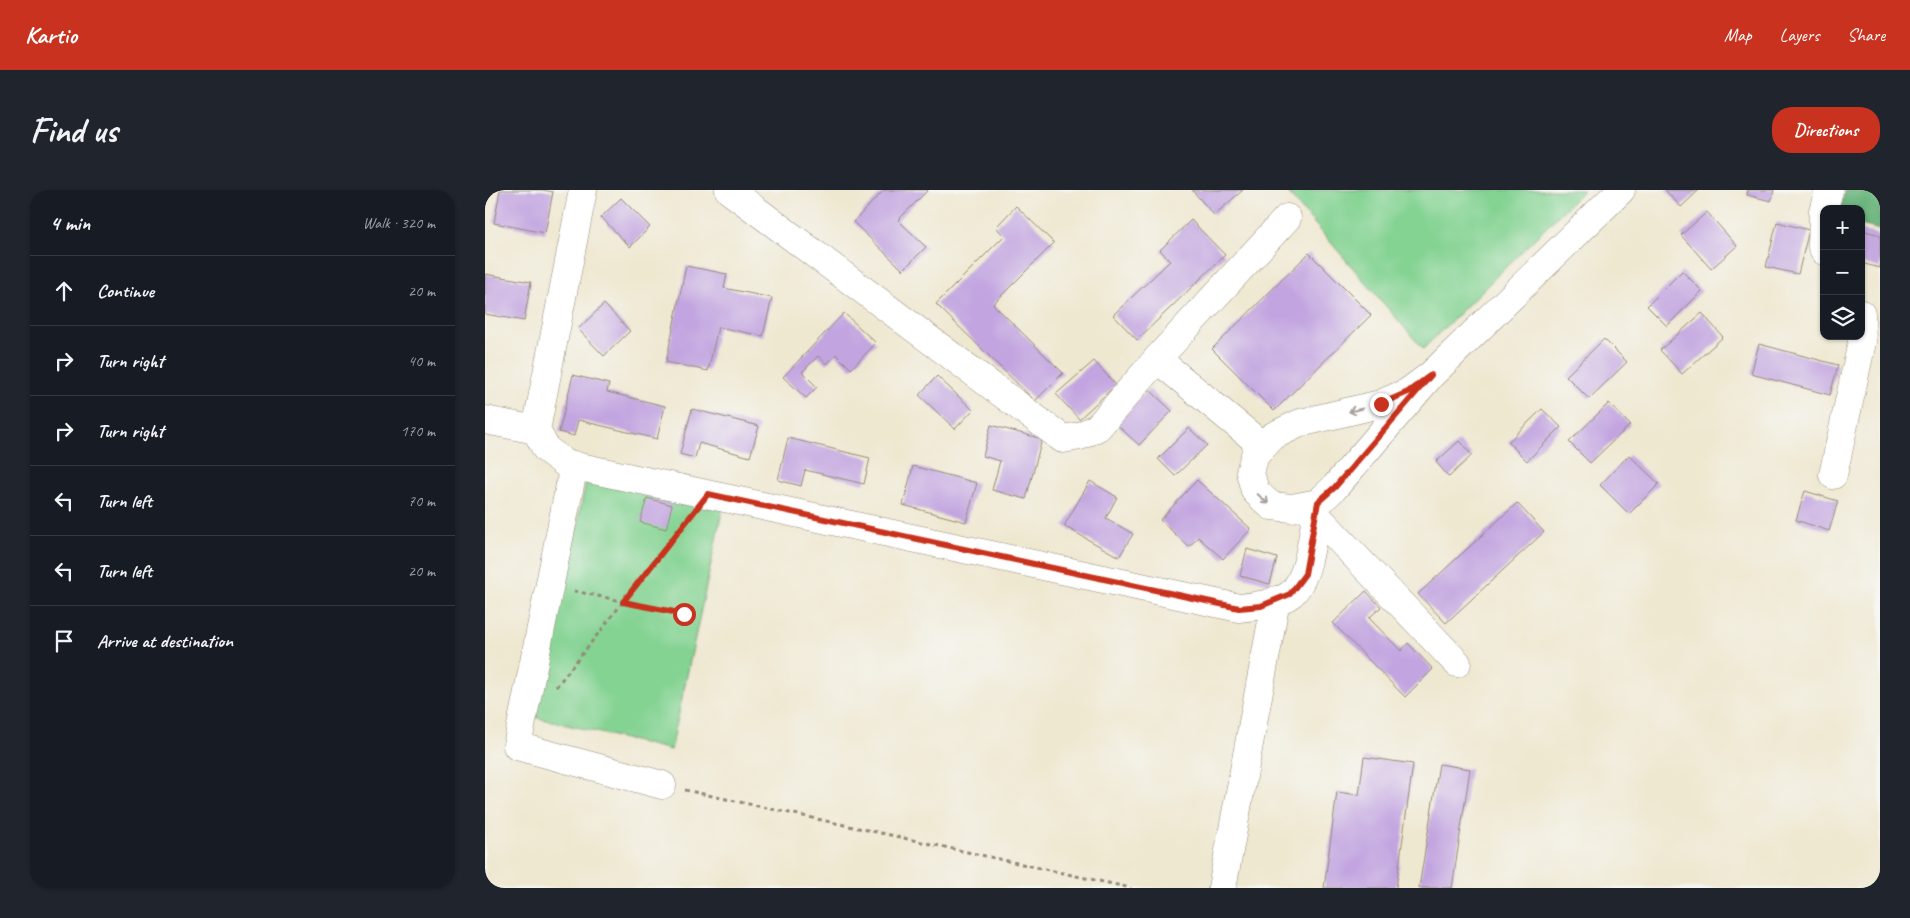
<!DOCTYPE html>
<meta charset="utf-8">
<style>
:root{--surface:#171b24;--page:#20242c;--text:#f1f3f6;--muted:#9ea1a6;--line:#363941;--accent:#c8321e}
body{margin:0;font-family:Caveat,sans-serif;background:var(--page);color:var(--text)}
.controls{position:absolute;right:15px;top:15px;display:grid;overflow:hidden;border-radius:10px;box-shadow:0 1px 4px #0004}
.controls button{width:45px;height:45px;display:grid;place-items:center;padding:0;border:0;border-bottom:1px solid var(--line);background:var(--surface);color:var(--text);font:25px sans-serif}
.stop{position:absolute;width:15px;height:15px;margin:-11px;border:4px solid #c8321e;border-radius:50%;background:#fff}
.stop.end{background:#c8321e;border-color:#fff;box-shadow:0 1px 5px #0008}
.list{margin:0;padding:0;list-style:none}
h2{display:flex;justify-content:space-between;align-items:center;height:65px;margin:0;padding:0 20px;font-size:21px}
h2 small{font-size:16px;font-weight:400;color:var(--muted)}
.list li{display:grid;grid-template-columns:32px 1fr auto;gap:15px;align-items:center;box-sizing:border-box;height:70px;padding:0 20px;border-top:1px solid var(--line)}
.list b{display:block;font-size:19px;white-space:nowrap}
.list em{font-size:16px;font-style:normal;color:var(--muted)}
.icon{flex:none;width:28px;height:28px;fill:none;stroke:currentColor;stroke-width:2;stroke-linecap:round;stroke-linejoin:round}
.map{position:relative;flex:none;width:1395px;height:698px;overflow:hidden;border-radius:20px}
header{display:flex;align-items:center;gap:30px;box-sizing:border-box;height:70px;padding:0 25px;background:var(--accent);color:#fff}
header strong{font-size:24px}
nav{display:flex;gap:28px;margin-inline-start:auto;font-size:18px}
.intro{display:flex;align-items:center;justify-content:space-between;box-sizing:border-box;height:120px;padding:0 30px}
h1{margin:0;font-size:35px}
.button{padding:12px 22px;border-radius:20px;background:var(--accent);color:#fff;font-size:18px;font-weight:700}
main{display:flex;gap:30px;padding:0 30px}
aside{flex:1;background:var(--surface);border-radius:20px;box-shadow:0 1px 4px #0004}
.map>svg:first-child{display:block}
.green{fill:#84d393;stroke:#607e58}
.forest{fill:#6bb57d;stroke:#53704e}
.building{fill:#c2a5e0}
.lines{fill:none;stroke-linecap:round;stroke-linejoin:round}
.minor-casing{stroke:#958978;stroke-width:29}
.path{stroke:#958978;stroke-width:3;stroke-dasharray:4 4;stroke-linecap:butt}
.minor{stroke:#fff;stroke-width:28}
.oneway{stroke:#a79f9a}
.route{stroke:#c8321e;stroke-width:6}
</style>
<header>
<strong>Kartio</strong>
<nav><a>Map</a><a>Layers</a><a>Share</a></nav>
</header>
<div class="intro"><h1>Find us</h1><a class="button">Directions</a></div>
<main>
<aside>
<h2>4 min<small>Walk · 320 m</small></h2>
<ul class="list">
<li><svg class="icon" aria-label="ahead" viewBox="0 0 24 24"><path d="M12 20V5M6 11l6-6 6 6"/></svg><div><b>Continue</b></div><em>20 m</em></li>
<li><svg class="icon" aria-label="right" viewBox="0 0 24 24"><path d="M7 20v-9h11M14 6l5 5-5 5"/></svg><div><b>Turn right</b></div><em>40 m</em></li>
<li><svg class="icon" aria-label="right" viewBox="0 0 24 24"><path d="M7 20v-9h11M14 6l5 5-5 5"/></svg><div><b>Turn right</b></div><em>170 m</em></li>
<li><svg class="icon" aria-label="left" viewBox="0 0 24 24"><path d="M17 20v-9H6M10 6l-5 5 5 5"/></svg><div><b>Turn left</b></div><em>70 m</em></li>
<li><svg class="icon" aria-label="left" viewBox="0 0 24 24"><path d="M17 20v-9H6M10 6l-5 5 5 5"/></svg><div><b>Turn left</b></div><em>20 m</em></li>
<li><svg class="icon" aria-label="arrive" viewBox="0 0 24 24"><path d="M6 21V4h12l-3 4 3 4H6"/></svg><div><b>Arrive at destination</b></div></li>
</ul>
</aside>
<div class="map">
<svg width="1395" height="698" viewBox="0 0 1395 698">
<rect width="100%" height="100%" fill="#f6f6f2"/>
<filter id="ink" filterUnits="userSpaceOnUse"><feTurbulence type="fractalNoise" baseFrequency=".02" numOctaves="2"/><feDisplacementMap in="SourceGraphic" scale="10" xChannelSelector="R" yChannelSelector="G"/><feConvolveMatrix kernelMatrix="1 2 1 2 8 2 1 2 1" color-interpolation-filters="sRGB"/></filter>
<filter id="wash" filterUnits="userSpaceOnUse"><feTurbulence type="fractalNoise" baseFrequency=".0096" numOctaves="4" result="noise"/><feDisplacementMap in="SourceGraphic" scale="20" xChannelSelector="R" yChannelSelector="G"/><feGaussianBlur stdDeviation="1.12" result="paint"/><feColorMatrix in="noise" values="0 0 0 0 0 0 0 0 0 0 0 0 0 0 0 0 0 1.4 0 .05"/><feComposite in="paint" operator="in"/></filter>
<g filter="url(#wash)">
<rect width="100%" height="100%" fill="#efe8d1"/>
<!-- green -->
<g class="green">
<polygon points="806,0 1099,0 938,159 803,3"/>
<polygon points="102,288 238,317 186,560 49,527"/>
</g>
<!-- forest -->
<polygon class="forest" points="1360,0 1395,0 1395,40 1376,35 1376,19 1356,19"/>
<g id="blocks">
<!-- building -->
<g class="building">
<polygon points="15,0 57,0 68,2 60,43 9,33"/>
<polygon points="399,0 443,0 413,30 441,57 418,80 368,32"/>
<polygon points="707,0 758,0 729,25"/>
<polygon points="1180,0 1214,0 1196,17"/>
<polygon points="1263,0 1289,0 1286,11 1262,5"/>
<polygon points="136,8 165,37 145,57 116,27"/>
<polygon points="531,16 569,53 508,114 578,183 550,211 451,114 519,46 511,37"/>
<polygon points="1222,22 1252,56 1226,79 1196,45"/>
<polygon points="706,30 740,65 652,150 628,125 685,71 675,60"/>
<polygon points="1292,32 1324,40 1313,84 1281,77"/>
<polygon points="1376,40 1395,45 1395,78 1376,73"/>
<polygon points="824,63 886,125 789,221 727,159"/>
<polygon points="201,76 242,84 239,98 287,108 278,146 233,137 223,181 181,172"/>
<polygon points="1197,81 1217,101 1182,136 1162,116"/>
<polygon points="0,84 46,92 39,131 0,124"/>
<polygon points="119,114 145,141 119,166 93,139"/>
<polygon points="359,123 391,153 366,179 351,164 342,174 333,166 317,182 332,197 321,208 298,187"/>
<polygon points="1217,123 1238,147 1197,184 1175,160"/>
<polygon points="1119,149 1142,172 1104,209 1081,186"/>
<polygon points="1274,154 1353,175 1345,205 1266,184"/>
<polygon points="609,171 631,195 594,229 571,204"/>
<polygon points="88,185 124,194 122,202 180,216 172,249 93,230 89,246 74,242"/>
<polygon points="452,186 488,220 470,239 434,205"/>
<polygon points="664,199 687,221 654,255 631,234"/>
<polygon points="1124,213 1145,235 1105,273 1084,252"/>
<polygon points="207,219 274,236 265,267 214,253 210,268 195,264"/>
<polygon points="1057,219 1076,237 1042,271 1023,252"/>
<polygon points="506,235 557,249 541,309 507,300 515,271 498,266"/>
<polygon points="704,238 722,255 690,286 673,269"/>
<polygon points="303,248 385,268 379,294 320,280 316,296 293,290"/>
<polygon points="974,251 987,265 964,287 951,272"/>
<polygon points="1144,265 1174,294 1144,324 1115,295"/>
<polygon points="428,276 492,293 481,332 418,315"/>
<polygon points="712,290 766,339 738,369 713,347 704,357 675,330"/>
<polygon points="605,291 632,307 621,328 648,344 634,367 579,336"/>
<polygon points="1320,301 1353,311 1344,341 1311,330"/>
<polygon points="162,308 187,315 181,339 155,332"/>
<polygon points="1032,313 1059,342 961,433 933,404"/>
<polygon points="762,359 792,368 785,394 755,386"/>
<polygon points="881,401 896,417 884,428 916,461 923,453 948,479 920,507 848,433"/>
<polygon points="879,567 928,574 911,698 839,698 852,602 874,605"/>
<polygon points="954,574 985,579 967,698 934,698"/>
</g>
</g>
</g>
<g filter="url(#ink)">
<use href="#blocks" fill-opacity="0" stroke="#958978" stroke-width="1"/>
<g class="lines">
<defs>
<g id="minor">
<path d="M 98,0 L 51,240 L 61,259 L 81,274 L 754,418 C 767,417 795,413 806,404 C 826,386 828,338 833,313"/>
<polyline points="244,0 578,249 595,246 613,237 672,169 802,28"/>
<polyline points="1339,61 1337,57 1338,21 1344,0"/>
<polyline points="672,169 778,256"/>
<polyline points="946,185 923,202 895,214 815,233 788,246 770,265 765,282 770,301 786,316 807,318 833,313 850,297 946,185 1136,0"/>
<polyline points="0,230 51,240"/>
<polyline points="89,275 32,556 177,595"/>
<polyline points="1348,285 1377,152 1376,124"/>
<polyline points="831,325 972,473"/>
<polyline points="737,698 791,410"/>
</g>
</defs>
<!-- minor casing -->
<use href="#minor" class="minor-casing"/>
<!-- path -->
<g class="path">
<polyline points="89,401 199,424"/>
<polyline points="71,497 205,327"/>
<polyline points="200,600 646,698"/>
</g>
<!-- minor -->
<use href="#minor" class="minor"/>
</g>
<!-- one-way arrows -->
<defs><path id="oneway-shaft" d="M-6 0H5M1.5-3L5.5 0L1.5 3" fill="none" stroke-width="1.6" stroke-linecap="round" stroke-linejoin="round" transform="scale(1.25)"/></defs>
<g class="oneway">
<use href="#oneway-shaft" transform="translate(871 220) rotate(167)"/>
<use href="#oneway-shaft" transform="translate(778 309) rotate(42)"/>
</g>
</g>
<g class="lines" filter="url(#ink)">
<!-- route -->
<polyline class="route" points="199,424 138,412 223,304 754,418 776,416 805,404 820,384 833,312 850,297 946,185 923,202 896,214"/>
</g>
</svg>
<div class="controls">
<button>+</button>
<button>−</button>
<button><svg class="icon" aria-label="layers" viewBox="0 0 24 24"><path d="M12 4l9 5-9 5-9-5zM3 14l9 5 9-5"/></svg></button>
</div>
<div class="stop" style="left:199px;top:424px"></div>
<div class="stop end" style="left:896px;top:214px"></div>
</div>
</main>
